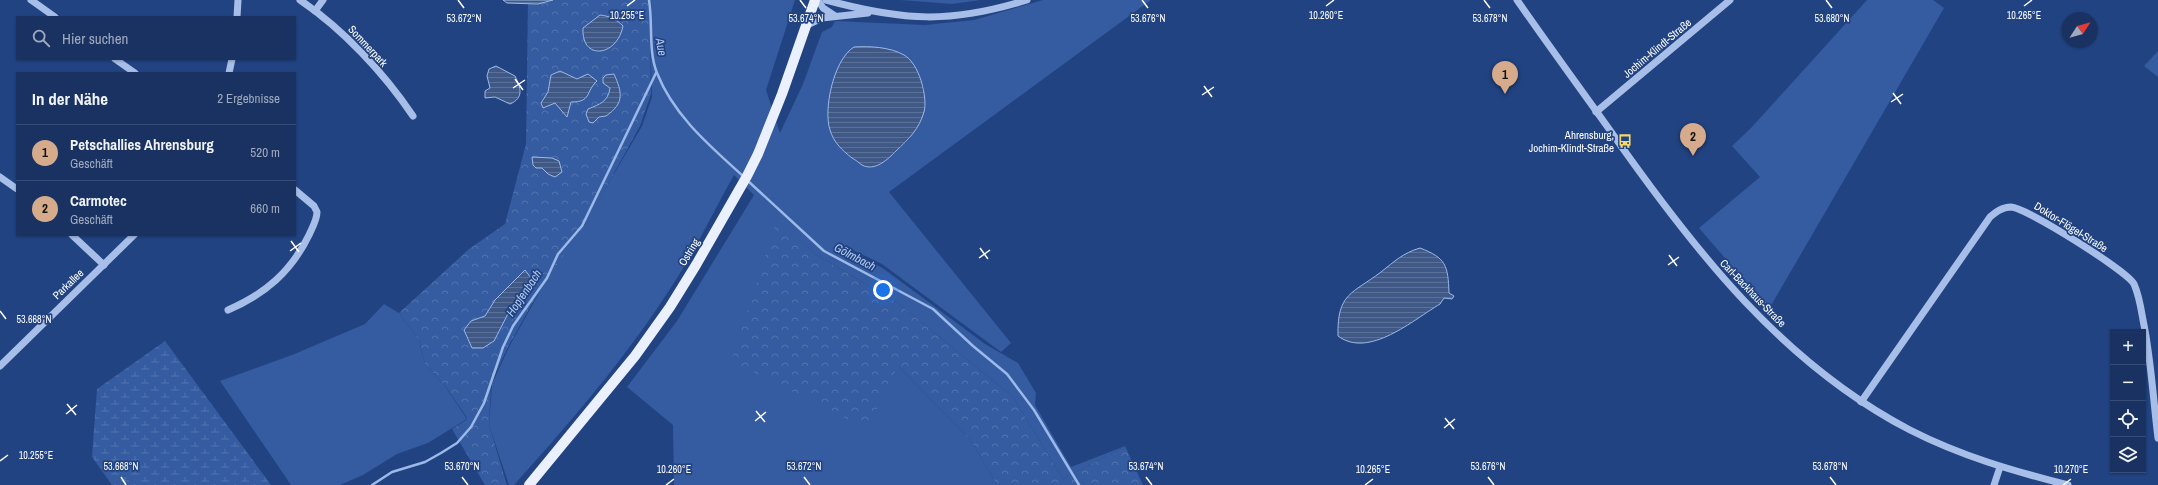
<!DOCTYPE html>
<html lang="de">
<meta charset="utf-8">
<style>
:root{--surface:#193262;--page:#223a68;--text:#f1f3f6;--muted:#9faabe;--line:#374d77;--accent:#d6ab8b}
body{margin:0;font-family:"Archivo Narrow",sans-serif;background:var(--page);color:var(--text)}
.controls{position:absolute;right:12px;bottom:12px;display:grid;overflow:hidden;border-radius:0px;box-shadow:0 1px 3px #0004}
.controls button{width:36px;height:36px;display:grid;place-items:center;padding:0;border:0;border-bottom:1px solid var(--line);background:var(--surface);color:var(--text);font:20px sans-serif}
.compass{position:absolute;left:2062px;top:12px;width:36px;height:36px;border-radius:50%;background:var(--surface);box-shadow:0 1px 3px #0004;rotate:54deg}
.you{position:absolute;left:883px;top:290px;width:14px;height:14px;margin:-10px;border:3px solid #fff;border-radius:50%;background:#1a73e8;box-shadow:0 0 0 6px #1a73e833}
.badge{display:grid;place-items:center;width:26px;height:26px;border-radius:50%;background:var(--accent);color:#111;font-size:13px;font-weight:700}
.pin{position:absolute;translate:-50% -33px;filter:drop-shadow(0 1px 2px #0008)}
.pin::after{content:'';position:absolute;top:21px;width:14px;height:12px;background:inherit;clip-path:polygon(0 0,100% 0,50% 100%)}
.list{margin:0;padding:0;list-style:none}
h2{display:flex;justify-content:space-between;align-items:center;height:52px;margin:0;padding:0 16px;font-size:17px}
h2 small{font-size:13px;font-weight:400;color:var(--muted)}
.list li{display:grid;grid-template-columns:26px 1fr auto;gap:12px;align-items:center;box-sizing:border-box;height:56px;padding:0 16px;border-top:1px solid var(--line)}
.list b{display:block;font-size:15px;white-space:nowrap}
.list p{margin:0;font-size:13px;white-space:nowrap;color:var(--muted)}
.list em{font-size:13px;font-style:normal;color:var(--muted)}
.icon{flex:none;width:22px;height:22px;fill:none;stroke:currentColor;stroke-width:2;stroke-linecap:round;stroke-linejoin:round}
.map{position:relative;flex:none;width:2158px;height:485px;overflow:hidden}
.search{position:absolute;background:var(--surface);box-shadow:0 1px 3px #0004;left:16px;top:16px;width:280px;height:44px;display:flex;align-items:center;gap:10px;box-sizing:border-box;padding:0 14px;border-radius:0px;color:var(--muted);font-size:15px}
.panel{position:absolute;background:var(--surface);box-shadow:0 1px 3px #0004;left:16px;top:72px;width:280px;height:164px;border-radius:0px}
.map>svg:first-child{display:block}
.green{fill:#355ba0;fill-rule:evenodd}
.forest{fill:url(#forest-crowns)}
.wetland{fill:url(#wetland-marsh)}
.water{fill:url(#water-rules);stroke:#9bb9e9}
.lines{fill:none;stroke-linecap:round;stroke-linejoin:round}
.stream{stroke:#9bb9e9;stroke-width:2.5}
.minor{stroke:#a7bfe8;stroke-width:7}
.major{stroke:#eaf0fe;stroke-width:10}
.ticks{fill:none;stroke:#fff;stroke-width:1.5}
.labels{text-anchor:middle;stroke-width:3.5;stroke-linejoin:round;paint-order:stroke}
.street-label{font-size:11px;fill:#fff;stroke:#214382}
.poi-label{font-size:11px;fill:#fff;stroke:#214382;text-anchor:end}
.water-label{font-size:12px;font-style:italic;fill:#b3c9f0;stroke:#214382}
.ticks-label{font-size:10px;text-anchor:middle;fill:#fff;stroke:#214382;stroke-width:3.5;stroke-linejoin:round;paint-order:stroke}
</style>
<div class="map">
<svg width="2158" height="485" viewBox="0 0 2158 485">
<defs>
<pattern id="forest-crowns" width="20" height="18" patternUnits="userSpaceOnUse"><rect width="20" height="18" fill="#355ba0"/><path d="M2 6a3 3 0 1 1 6 0M12 15a3 3 0 1 1 6 0" fill="none" stroke="#5374ae"/></pattern>
<pattern id="wetland-marsh" width="20" height="14" patternUnits="userSpaceOnUse"><rect width="20" height="14" fill="#355ba0"/><path d="M1 5h8M5 5V1M11 12h8M15 12V8" fill="none" stroke="#5374ae"/></pattern>
<pattern id="water-rules" width="6" height="5" patternUnits="userSpaceOnUse"><rect width="6" height="5" fill="#3f5886"/><path d="M0 2.5h6" fill="none" stroke="#5c7198"/></pattern>
</defs>
<rect width="100%" height="100%" fill="#214382"/>
<!-- green -->
<g class="green">
<path d="M 652,0 L 795,0 L 766,90 L 780,133 L 803,84 L 822,32 L 832,27 L 835,21 L 925,25 L 974,20 L 1043,0 L 1151,0 L 889,192 L 1011,343 L 1001,352 L 882,264 L 840,244 L 884,269 L 985,344 L 1018,363 L 1036,393 L 1035,405 L 1071,467 L 1125,446 L 1063,479 L 1013,397 L 898,303 L 815,254 L 778,218 L 898,366 L 970,439 L 997,485 L 674,485 L 673,425 L 627,387 L 677,321 L 754,195 L 734,175 C 717,205 702,236 685,265 C 637,345 576,416 514,485 L 509,485 L 489,425 L 492,384 L 509,347 L 548,277 L 597,203 L 642,126 L 652,97 L 650,34 ZM 868,47 C 901,52 912,54 924,88 L 910,139 L 889,158 L 852,157 L 843,151 L 829,101 L 832,91 Z"/>
<polygon points="900,0 981,0 952,4"/>
<polygon points="1867,0 1933,0 1944,8 1769,309 1699,228 1760,177 1732,146 1751,128"/>
<polygon points="2158,51 2158,77 2144,66"/>
<polygon points="384,304 399,313 419,340 425,364 445,386 467,419 428,443 397,454 363,475 340,485 291,485 220,381 292,355 365,324"/>
</g>
<!-- forest -->
<g class="forest">
<polygon points="528,0 652,0 650,34 651,94 640,126 597,204 533,302 508,347 491,383 489,425 507,485 485,485 452,429 468,419 446,387 425,364 419,340 399,313 469,249 505,224 526,144"/>
<polygon points="778,217 815,254 898,303 1013,397 1063,479 1125,446 1143,485 997,485 970,439 898,366 867,429 731,361"/>
</g>
<!-- wetland -->
<polygon class="wetland" points="165,341 271,485 112,485 92,457 97,389"/>
<!-- water -->
<g class="water">
<polygon points="503,0 553,0 538,4 507,3"/>
<path d="M 600,15 C 609,16 616,19 623,26 C 617,57 581,61 583,28 Z"/>
<path d="M 854,47 C 870,46 890,47 904,55 C 919,63 928,97 924,112 C 919,129 909,139 896,151 C 888,159 875,172 862,165 C 859,163 856,160 852,158 C 842,150 834,143 830,130 C 823,109 834,59 854,47 Z"/>
<path d="M 496,66 L 515,76 C 521,88 524,98 510,104 L 495,97 L 485,98 L 485,91 L 490,88 L 487,76 L 489,69 Z"/>
<path d="M 560,71 L 577,79 L 588,74 L 597,81 C 585,92 592,102 571,102 L 567,117 L 555,103 L 543,108 L 541,103 L 548,92 L 551,75 Z"/>
<path d="M 614,74 C 622,92 625,103 606,116 L 599,117 L 593,123 L 589,122 L 586,114 L 588,109 C 600,104 608,102 610,88 L 603,83 L 603,78 L 606,75 Z"/>
<polygon points="532,157 552,158 559,161 562,172 555,177 548,174 542,168 536,168 533,165"/>
<path d="M 1420,248 C 1446,258 1448,265 1449,293 L 1454,296 L 1452,299 L 1444,298 L 1440,304 C 1413,320 1369,359 1338,336 C 1337,293 1352,294 1381,272 C 1395,261 1403,253 1420,248 Z"/>
<polygon points="525,270 531,278 513,304 494,341 483,348 472,348 464,330 471,321 485,316 495,300"/>
</g>
<g class="lines">
<!-- stream -->
<g class="stream">
<path d="M 649,0 C 653,24 648,50 657,73 C 674,116 710,146 743,176"/>
<polyline points="748,181 824,251 933,309 973,346 1007,374 1034,410 1079,485"/>
<polyline points="372,485 392,472 425,462 441,453 457,443 471,427 484,403 503,347 513,326 547,278 558,254 582,226 656,73"/>
</g>
<!-- minor -->
<g class="minor">
<polyline points="31,0 55,17"/>
<path d="M 300,0 C 343,29 384,73 413,116"/>
<polyline points="818,0 823,8 835,16"/>
<path d="M 826,0 C 904,21 950,24 1027,0"/>
<path d="M 1517,0 C 1549,46 1582,91 1614,136 C 1695,251 1783,364 1910,430 C 1961,456 2013,471 2068,485"/>
<polyline points="315,11 323,0"/>
<polyline points="237,17 238,0"/>
<polyline points="807,25 822,18 868,13"/>
<polyline points="115,59 135,73"/>
<polyline points="229,73 232,59"/>
<polyline points="1596,112 1730,0"/>
<polyline points="0,177 17,189"/>
<polyline points="72,235 104,265"/>
<path d="M 228,310 C 265,294 291,272 309,235 C 312,228 317,220 317,212 L 314,206 L 295,190"/>
<polyline points="0,366 134,235"/>
<path d="M 1861,402 L 1990,217 C 1996,212 2002,207 2011,207 C 2027,208 2127,271 2134,284 C 2139,295 2141,308 2143,320 C 2151,358 2153,398 2158,438"/>
<polyline points="1994,485 2000,467"/>
</g>
<!-- major -->
<polyline class="major" points="529,485 635,356 670,307 696,265 747,176 758,154 782,94 815,0"/>
</g>
<!-- ticks -->
<path class="ticks" d="M 458,0 L 464,8M 800,0 L 806,8M 1142,0 L 1148,8M 1484,0 L 1490,8M 1826,0 L 1832,8M 627,6 L 635,0M 1326,6 L 1334,0M 2024,6 L 2032,0M 515,79 L 523,90M 1204,86 L 1212,97M 513,88 L 525,80M 1893,93 L 1901,104M 1202,95 L 1214,87M 1891,102 L 1903,94M 291,241 L 299,252M 980,248 L 988,259M 290,251 L 301,243M 1669,255 L 1677,266M 979,258 L 990,250M 1668,265 L 1679,257M 0,311 L 6,319M 67,404 L 76,415M 756,411 L 765,422M 66,414 L 77,405M 1445,418 L 1454,429M 755,421 L 766,412M 1444,428 L 1455,419M 0,461 L 8,455M 121,477 L 126,485M 462,477 L 468,485M 804,477 L 810,485M 1146,477 L 1152,485M 1488,477 L 1494,485M 1830,477 L 1836,485M 666,485 L 674,479M 1365,485 L 1373,479M 2063,485 L 2071,479"/>
<!-- icons -->
<defs>
<symbol id="bus-bare" viewBox="-9 -9 18 18"><path d="M-5-6H5V4H4V6H2V4H-2V6H-4V4H-5ZM-3.5-4V0h7V-4ZM-3.5 1.2v1.5H-2V1.2ZM2 1.2v1.5H3.5V1.2Z" fill="#f5d968" stroke="#214382" stroke-width="2.5" paint-order="stroke"/></symbol>
</defs>
<g fill-rule="evenodd">
<use href="#bus-bare" x="1615" y="131" width="20" height="20"/>
</g>
<g class="labels">
<!-- street labels -->
<g class="street-label">
<text transform="translate(368 46) rotate(47)" y="4">Sommerpark</text>
<text transform="translate(1657 48) rotate(-40)" y="4">Jochim-Klindt-Straße</text>
<text transform="translate(2071 227) rotate(32)" y="4">Doktor-Flögel-Straße</text>
<text transform="translate(689 252) rotate(-59)" y="4">Ostring</text>
<text transform="translate(68 284) rotate(-44)" y="4">Parkallee</text>
<text transform="translate(1753 293) rotate(46)" y="4">Carl-Backhaus-Straße</text>
</g>
<!-- poi labels -->
<g class="poi-label">
<text x="1614" y="139">Ahrensburg,<tspan x="1614" dy="13">Jochim-Klindt-Straße</tspan></text>
</g>
<!-- water labels -->
<g class="water-label">
<text transform="translate(661 47) rotate(80)" y="4">Aue</text>
<text transform="translate(855 257) rotate(28)" y="4">Gölmbach</text>
<text transform="translate(524 293) rotate(-56)" y="4">Hopfenbach</text>
</g>
</g>
<g class="ticks-label">
<text x="627" y="19">10.255°E</text>
<text x="2024" y="19">10.265°E</text>
<text x="1326" y="19">10.260°E</text>
<text x="464" y="22">53.672°N</text>
<text x="1148" y="22">53.676°N</text>
<text x="1490" y="22">53.678°N</text>
<text x="1832" y="22">53.680°N</text>
<text x="806" y="22">53.674°N</text>
<text x="34" y="323">53.668°N</text>
<text x="36" y="459">10.255°E</text>
<text x="121" y="470">53.668°N</text>
<text x="462" y="470">53.670°N</text>
<text x="804" y="470">53.672°N</text>
<text x="1146" y="470">53.674°N</text>
<text x="1488" y="470">53.676°N</text>
<text x="1830" y="470">53.678°N</text>
<text x="674" y="473">10.260°E</text>
<text x="1373" y="473">10.265°E</text>
<text x="2071" y="473">10.270°E</text>
</g>
</svg>
<div class="controls">
<button>+</button>
<button>−</button>
<button><svg class="icon" aria-label="locate" viewBox="0 0 24 24"><circle cx="12" cy="12" r="6"/><path d="M12 2v4M12 18v4M2 12h4M18 12h4"/></svg></button>
<button><svg class="icon" aria-label="layers" viewBox="0 0 24 24"><path d="M12 4l9 5-9 5-9-5zM3 14l9 5 9-5"/></svg></button>
</div>
<svg class="compass" viewBox="-18 -18 36 36"><path d="M0-13l5 13h-10z" fill="#e53935"/><path d="M0 13l5-13h-10z" fill="#9faabe"/></svg>
<div class="you"></div>
<div class="pin badge" style="left:1505px;top:94px">1</div>
<div class="pin badge" style="left:1693px;top:156px">2</div>
<div class="search"><svg class="icon" aria-label="search" viewBox="0 0 24 24"><circle cx="10" cy="10" r="6"/><path d="M15 15l6 6"/></svg>Hier suchen</div>
<section class="panel">
<h2>In der Nähe<small>2 Ergebnisse</small></h2>
<ul class="list">
<li><span class="badge">1</span><div><b>Petschallies Ahrensburg</b><p>Geschäft</p></div><em>520 m</em></li>
<li><span class="badge">2</span><div><b>Carmotec</b><p>Geschäft</p></div><em>660 m</em></li>
</ul>
</section>
</div>
